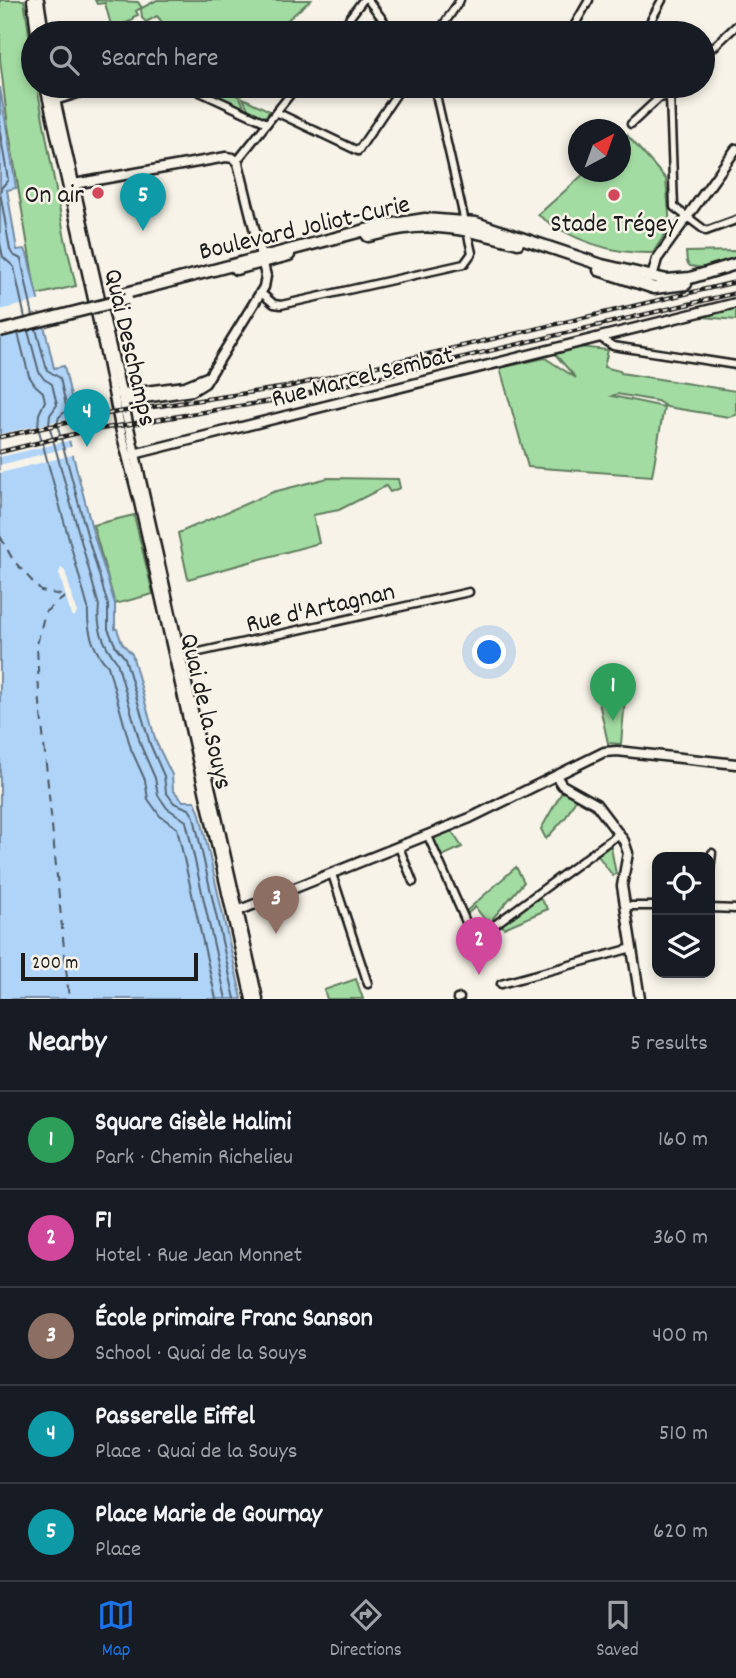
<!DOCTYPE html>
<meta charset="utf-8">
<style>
:root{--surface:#171b24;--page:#20242c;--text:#f1f3f6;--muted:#9ea1a6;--line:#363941;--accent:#1a73e8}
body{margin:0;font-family:Dekko,sans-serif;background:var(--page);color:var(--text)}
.controls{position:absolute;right:21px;bottom:21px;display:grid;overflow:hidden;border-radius:14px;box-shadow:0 4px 10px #0003}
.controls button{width:63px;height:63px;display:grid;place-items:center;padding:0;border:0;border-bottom:2px solid var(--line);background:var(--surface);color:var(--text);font:35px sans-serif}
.compass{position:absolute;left:568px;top:119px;width:63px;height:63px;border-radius:50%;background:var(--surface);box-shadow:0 4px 10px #0003;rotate:41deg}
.scale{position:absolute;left:21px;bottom:18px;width:177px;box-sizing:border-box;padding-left:7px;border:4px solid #1c1c1c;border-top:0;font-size:19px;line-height:24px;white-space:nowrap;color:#1c1c1c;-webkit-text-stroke:5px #f7f3e8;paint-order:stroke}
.you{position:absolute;left:490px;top:653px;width:24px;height:24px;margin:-18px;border:5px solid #fff;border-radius:50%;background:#1a73e8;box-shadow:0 0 0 10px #1a73e833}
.badge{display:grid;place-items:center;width:46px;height:46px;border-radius:50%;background:var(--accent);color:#fff;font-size:23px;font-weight:700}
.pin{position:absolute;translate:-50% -58px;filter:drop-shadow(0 2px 4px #0008)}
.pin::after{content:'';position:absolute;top:37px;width:24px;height:21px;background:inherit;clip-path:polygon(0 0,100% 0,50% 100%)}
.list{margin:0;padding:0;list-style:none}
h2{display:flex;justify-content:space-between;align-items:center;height:91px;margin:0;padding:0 28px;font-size:30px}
h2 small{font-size:23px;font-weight:400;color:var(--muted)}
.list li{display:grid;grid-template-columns:46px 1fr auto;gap:21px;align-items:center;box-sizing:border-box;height:98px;padding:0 28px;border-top:2px solid var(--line)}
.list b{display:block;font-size:26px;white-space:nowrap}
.list p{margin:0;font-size:23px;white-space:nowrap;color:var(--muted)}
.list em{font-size:23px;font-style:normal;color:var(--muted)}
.icon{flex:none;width:38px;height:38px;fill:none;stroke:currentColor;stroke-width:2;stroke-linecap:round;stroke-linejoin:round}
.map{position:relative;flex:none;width:736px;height:999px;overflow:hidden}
.search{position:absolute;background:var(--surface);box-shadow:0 4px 10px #0003;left:21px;right:21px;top:21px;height:77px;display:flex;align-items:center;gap:18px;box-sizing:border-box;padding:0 24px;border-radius:38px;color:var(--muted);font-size:26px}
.sheet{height:581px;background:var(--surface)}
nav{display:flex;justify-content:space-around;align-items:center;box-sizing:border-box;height:98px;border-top:2px solid var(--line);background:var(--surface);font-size:19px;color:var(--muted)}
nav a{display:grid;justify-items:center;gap:4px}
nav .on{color:var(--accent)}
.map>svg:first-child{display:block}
.green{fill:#a3dca2;stroke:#607c5f;stroke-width:2}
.water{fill:#afd4f8;stroke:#748aa0;stroke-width:2}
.pier{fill:#f7f3e8}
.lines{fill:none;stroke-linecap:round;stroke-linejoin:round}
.shore{stroke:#576674;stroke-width:2}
.ferry{stroke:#48535e;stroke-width:2;stroke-dasharray:9 7;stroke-linecap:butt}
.street-casing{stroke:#1c1c1c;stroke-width:11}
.secondary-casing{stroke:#1c1c1c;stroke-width:13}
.primary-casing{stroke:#1c1c1c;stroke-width:15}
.street{stroke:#f7f3e8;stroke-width:6}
.secondary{stroke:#f7f3e8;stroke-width:8}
.primary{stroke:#f7f3e8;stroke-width:10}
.rail-casing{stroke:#1c1c1c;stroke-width:4.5}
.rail{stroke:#f7f3e8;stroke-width:2;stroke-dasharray:5;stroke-linecap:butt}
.primary-bridge-casing{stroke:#1c1c1c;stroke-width:15;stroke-linecap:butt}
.primary-bridge{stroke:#f7f3e8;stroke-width:10}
.poi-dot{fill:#d1495b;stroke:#f7f3e8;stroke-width:2.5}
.labels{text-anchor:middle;stroke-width:5;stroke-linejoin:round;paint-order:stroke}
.poi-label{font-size:26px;fill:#1c1c1c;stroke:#f7f3e8;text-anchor:end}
.street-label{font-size:26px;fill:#1c1c1c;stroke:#f7f3e8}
</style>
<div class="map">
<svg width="736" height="999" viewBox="0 0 736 999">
<rect width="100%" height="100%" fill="#f7f3e8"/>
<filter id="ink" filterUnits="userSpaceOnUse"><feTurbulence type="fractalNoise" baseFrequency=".0143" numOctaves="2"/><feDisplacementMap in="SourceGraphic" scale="14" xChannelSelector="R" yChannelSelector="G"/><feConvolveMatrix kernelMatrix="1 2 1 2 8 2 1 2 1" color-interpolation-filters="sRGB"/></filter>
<g filter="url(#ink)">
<!-- green -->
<g class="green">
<polygon points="0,0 24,0 33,61 33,86 37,86 64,234 76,286 36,295 8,126 0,59"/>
<polygon points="95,0 138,2 142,8 157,0 311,0 272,33 171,33 157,16 146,22 142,18 141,8 136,11 138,15 133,17 133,20 112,29 105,3 97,4"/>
<polygon points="222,88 240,97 245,109 214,94"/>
<polygon points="243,98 270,111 264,118 249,111"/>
<path d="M 627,135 L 666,179 L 670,226 L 653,253 C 611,254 572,240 538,215 L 586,172 L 620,172 L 621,140 Z"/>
<polygon points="736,251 736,260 703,268 690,266 687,262 686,252"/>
<polygon points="736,305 736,320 692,316"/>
<polygon points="580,347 608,350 604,367 620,371 621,373 736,391 736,415 729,417 667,407 657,401 617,394 612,396 664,407 652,476 528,467 500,368 545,358 576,378 554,353"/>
<polygon points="328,478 398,479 400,488 390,492 386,486 339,510 313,515 319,543 188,579 178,533 273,492"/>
<polygon points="134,515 153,594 115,604 93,525"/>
<polygon points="598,698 625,699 621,744 608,743"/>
<polygon points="563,790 577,797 566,817 546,839 541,829"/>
<polygon points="451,830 462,847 440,857 432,839"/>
<polygon points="610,842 616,874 613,876 596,853"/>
<polygon points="516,867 524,882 493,918 494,921 491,923 489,919 486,921 475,907 465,916 464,913"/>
<polygon points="539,897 548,909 504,928 501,924"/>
<polygon points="356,979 363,999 327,999 324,990"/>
</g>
<!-- water -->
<polygon class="water" points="0,87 16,188 7,190 17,250 25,249 28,257 54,368 64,366 76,418 64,421 94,536 115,604 115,629 117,629 122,643 132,654 156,742 172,775 173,790 183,801 195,801 200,814 242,999 0,999"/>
<!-- pier -->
<g class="pier">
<polygon points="41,300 46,323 0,335 0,310"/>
<polygon points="79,416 78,421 68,423 72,440 0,457 0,434"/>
<polygon points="74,446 76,454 0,473 0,465"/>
<polygon points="61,568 65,571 77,613 74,617 71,615 59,573"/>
</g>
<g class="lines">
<!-- shore -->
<g class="shore">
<polyline points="0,132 8,180 2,187 0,192 10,250 13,255 21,259 33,316"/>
<polyline points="0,243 3,257 14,267 25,318"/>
<polyline points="36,329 47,370 60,378 67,410 59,417 57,424 88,538 108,605 108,629 116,647 125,658 150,744 164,776 166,792 174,803 189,809 194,817 235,999"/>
<path d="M 28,331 L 39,372 L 44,379 L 52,384 L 57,405 L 50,415 L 49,425 L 99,606 C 96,628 104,645 117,662 L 141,746 L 155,778 L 158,795 L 167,808 L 186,821 L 226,999"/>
<path d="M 18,333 L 29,376 L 35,385 L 43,392 L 45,401 L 39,414 L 38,427 L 88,608 C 87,630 92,650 108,666 L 131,749 L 145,780 L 148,799 L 160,816 L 177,828 L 216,999"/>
</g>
<!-- ferry -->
<polyline class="ferry" points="0,536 13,560 41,591 66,596 45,612 37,645 39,693 69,999"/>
<defs>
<g id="street">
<polyline points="368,0 393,33"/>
<polyline points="338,33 363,0"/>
<polyline points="447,33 444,24 460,0"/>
<polyline points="570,33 589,0"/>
<polyline points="644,33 662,0"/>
<polyline points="703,57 736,26"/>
<polyline points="187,86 267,123"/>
<polyline points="672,86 670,96 674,207 706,231 736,220"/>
<polyline points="55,101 104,86"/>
<polyline points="276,112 358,151 402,86"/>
<polyline points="631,124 659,98 670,96"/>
<polyline points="237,161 297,86"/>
<polyline points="260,292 274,304 281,305 464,264 472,253 434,86"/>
<polyline points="599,337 613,346 736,365"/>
<polyline points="177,657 469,592"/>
<polyline points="428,836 474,940 620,833"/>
<polyline points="399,847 413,882"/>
<polyline points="710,869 712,853"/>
<polyline points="332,874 368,984"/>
<polyline points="625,906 657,906"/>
<polyline points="710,908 736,909"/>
<polyline points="501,984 632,948"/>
<polyline points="457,999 460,998"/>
</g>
<g id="secondary">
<polyline points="32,0 36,33"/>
<polyline points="39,0 44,33"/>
<polyline points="45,86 105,352 121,432 139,502 251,999"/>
<polyline points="52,86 258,999"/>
<polyline points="74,184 226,157 233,158 238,163 266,276 264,287 205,383 192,391 123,401"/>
<polyline points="648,278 652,277 657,259 736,149"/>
<polyline points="121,394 185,386 207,377"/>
<polyline points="134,454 736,303"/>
<polyline points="556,776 562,785 596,804 624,841 628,853 622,886 640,999"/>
<polyline points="235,912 470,818 604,752 617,751 736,764"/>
</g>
<g id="primary">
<path d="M 368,236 C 381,234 393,229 405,228 C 442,222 483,234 518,243"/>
<polyline points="236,269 289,255"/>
<polyline points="599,270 654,288 686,284"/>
<polyline points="126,293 381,226 425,219 476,223 602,265 667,280 690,278 736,264"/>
</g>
</defs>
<!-- street casing -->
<use href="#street" class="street-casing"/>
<!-- secondary casing -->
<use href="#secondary" class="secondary-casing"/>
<!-- primary casing -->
<use href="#primary" class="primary-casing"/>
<!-- street -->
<use href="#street" class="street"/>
<!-- secondary -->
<use href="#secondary" class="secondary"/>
<!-- primary -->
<use href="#primary" class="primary"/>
<defs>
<g id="rail">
<polyline points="0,437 112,413 287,387 736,282"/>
<polyline points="0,452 82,432 289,398 736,293"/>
</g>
</defs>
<!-- rail casing -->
<use href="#rail" class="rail-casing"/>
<!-- rail -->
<use href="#rail" class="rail"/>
<defs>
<polyline id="primary-bridge" points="0,331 127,299"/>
</defs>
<!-- primary-bridge casing -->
<use href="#primary-bridge" class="primary-bridge-casing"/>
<!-- primary-bridge -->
<use href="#primary-bridge" class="primary-bridge"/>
</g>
</g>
<!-- markers -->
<g class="poi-dot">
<circle cx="98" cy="193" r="7"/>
<circle cx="614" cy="195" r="7"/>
</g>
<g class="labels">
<!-- poi labels -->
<g class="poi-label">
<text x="84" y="202">On air</text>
<text x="614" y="231" text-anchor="middle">Stade Trégey</text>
</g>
<!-- street labels -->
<g class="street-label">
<text transform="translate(304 226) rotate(-13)" y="9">Boulevard Joliot-Curie</text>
<text transform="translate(132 347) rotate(77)" y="9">Quai Deschamps</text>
<text transform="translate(362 375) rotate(-14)" y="9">Rue Marcel Sembat</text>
<text transform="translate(320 606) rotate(-13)" y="9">Rue d'Artagnan</text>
<text transform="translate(208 711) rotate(77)" y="9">Quai de la Souys</text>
</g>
</g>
</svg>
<div class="controls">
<button><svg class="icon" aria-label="locate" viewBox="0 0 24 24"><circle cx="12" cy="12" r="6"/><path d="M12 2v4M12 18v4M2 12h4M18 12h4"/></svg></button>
<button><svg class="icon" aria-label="layers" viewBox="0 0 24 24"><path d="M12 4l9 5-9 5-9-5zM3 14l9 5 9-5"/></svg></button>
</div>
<svg class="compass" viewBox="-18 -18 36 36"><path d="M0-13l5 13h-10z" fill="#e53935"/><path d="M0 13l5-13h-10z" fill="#9ea1a6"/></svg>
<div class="scale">200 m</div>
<div class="you"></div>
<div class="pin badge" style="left:613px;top:721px;background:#2e9e5b">1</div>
<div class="pin badge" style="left:479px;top:975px;background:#d1479c">2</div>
<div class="pin badge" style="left:276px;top:934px;background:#8d6e63">3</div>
<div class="pin badge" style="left:87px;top:447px;background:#0f9aa8">4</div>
<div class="pin badge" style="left:143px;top:231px;background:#0f9aa8">5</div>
<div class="search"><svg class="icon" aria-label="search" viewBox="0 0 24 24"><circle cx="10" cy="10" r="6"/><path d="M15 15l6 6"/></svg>Search here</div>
</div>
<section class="sheet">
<h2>Nearby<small>5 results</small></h2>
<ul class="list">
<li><span class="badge" style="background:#2e9e5b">1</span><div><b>Square Gisèle Halimi</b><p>Park · Chemin Richelieu</p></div><em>160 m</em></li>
<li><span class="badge" style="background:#d1479c">2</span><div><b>F1</b><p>Hotel · Rue Jean Monnet</p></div><em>360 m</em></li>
<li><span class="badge" style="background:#8d6e63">3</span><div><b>École primaire Franc Sanson</b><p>School · Quai de la Souys</p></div><em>400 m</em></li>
<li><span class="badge" style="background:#0f9aa8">4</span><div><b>Passerelle Eiffel</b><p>Place · Quai de la Souys</p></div><em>510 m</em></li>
<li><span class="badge" style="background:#0f9aa8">5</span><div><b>Place Marie de Gournay</b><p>Place</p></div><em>620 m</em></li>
</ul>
</section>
<nav>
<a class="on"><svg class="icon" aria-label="map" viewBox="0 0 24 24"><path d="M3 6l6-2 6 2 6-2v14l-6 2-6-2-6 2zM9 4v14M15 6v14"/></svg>Map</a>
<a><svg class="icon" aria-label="directions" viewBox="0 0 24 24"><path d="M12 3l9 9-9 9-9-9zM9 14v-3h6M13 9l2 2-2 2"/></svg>Directions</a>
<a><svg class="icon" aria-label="saved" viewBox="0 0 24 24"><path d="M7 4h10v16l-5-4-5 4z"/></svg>Saved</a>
</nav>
